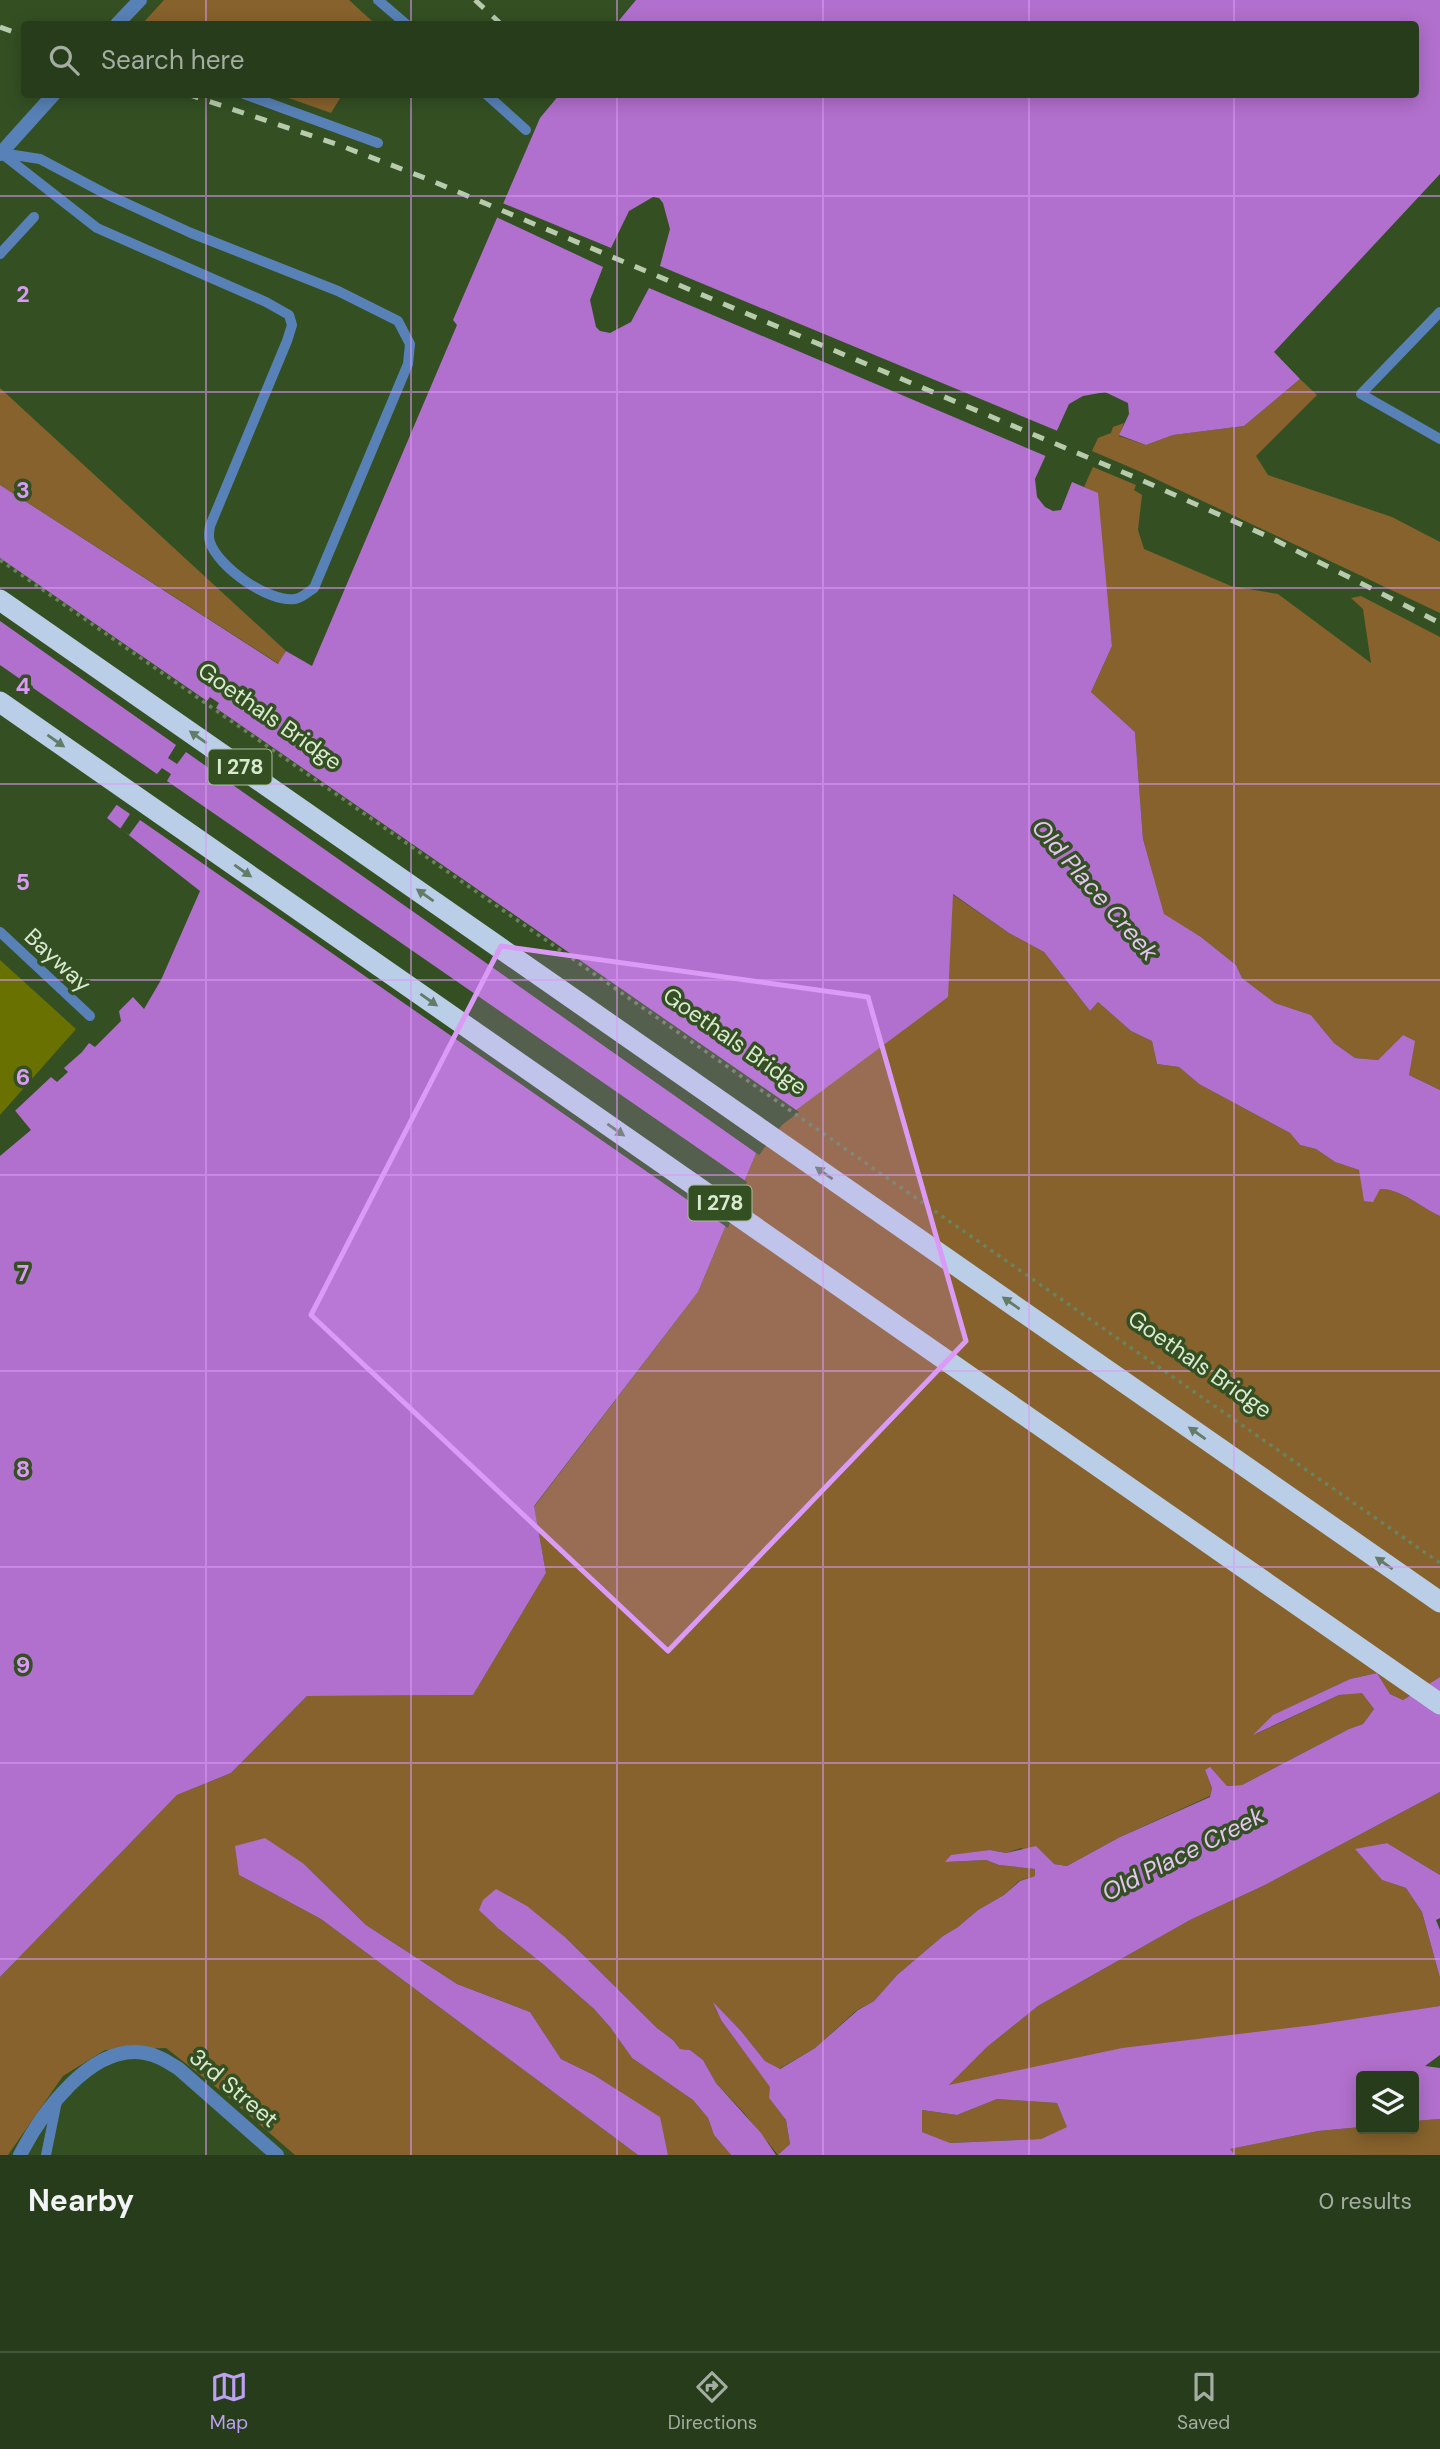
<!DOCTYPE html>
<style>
:root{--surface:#273c1a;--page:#334727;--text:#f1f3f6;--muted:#a4ada2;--line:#435639;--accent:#bca0f2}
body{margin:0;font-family:"DM Sans",sans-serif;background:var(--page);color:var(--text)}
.controls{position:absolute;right:21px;bottom:21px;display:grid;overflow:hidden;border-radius:7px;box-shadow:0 4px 18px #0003}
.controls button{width:63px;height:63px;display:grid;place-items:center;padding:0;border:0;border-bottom:2px solid var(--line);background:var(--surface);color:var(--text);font:35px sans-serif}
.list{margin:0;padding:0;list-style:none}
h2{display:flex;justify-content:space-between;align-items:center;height:91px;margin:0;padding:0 28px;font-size:30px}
h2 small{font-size:23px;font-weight:400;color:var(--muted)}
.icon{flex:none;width:38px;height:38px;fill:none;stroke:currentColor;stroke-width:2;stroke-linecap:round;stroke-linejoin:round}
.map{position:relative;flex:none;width:1440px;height:2155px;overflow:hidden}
.search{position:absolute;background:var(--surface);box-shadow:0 4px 18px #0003;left:21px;right:21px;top:21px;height:77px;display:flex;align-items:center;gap:18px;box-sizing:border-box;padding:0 24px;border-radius:7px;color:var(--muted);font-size:26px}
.sheet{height:196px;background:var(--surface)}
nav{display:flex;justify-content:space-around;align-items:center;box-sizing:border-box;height:98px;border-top:2px solid var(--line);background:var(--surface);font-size:19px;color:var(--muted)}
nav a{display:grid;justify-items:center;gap:4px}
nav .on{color:var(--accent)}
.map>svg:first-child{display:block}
.green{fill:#87622c}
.water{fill:#b170cd;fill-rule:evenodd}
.pier{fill:#345023}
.building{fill:#697200}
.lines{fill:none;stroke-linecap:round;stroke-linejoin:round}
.path{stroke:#6b835c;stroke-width:3.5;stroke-dasharray:3.5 5;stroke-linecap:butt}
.lane{stroke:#5882b7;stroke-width:10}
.street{stroke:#5882b7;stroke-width:14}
.highway{stroke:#bacee8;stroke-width:21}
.rail{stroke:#b8cbad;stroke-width:5;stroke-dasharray:12 12;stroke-linecap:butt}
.oneway{fill:#637c68}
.marked{fill:#da9af6;fill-opacity:0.2;stroke:#da9af6;stroke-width:5;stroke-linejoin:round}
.grid{fill:none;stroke:#da9af6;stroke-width:2;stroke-opacity:0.55}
.labels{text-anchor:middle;stroke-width:7;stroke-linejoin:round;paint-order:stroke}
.shield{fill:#345023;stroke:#a8bc9c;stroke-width:2}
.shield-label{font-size:21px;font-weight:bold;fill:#d9ead0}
.street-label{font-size:23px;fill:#d9ead0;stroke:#345023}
.water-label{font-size:24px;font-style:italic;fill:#e5c5f4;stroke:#345023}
.grid-label{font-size:23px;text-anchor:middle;font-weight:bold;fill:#da9af6;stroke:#345023;stroke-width:7;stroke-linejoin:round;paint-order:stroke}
</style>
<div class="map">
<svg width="1440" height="2155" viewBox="0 0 1440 2155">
<rect width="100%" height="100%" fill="#345023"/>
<!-- green -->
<g class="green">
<polygon points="164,0 349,0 372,21 371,24 142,24"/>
<polygon points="280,95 342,94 342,95 331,113"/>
<polygon points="1300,379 1317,395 1256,456 1268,475 1392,517 1440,542 1440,613 1141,472 1092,451 1098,438 1111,433 1113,427 1124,423 1119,436 1146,445 1173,435 1244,426"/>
<polygon points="0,388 286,651 279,664 0,485"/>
<polygon points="1093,467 1136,485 1134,490 1142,495 1138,530 1144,549 1231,586 1278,594 1371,663 1363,609 1351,598 1361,596 1440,637 1440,1090 1409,1075 1403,1035 1378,1060 1355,1058 1334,1043 1311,1015 1275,1003 1242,978 1236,965 1201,937 1164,915 1143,839 1135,732 1091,692 1112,646 1096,493 1084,487"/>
<path d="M 952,894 L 1009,933 L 1044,952 L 1090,1011 L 1098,1002 L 1131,1031 L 1152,1041 L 1157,1064 L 1179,1067 L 1199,1084 L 1290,1133 L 1300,1145 L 1316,1149 L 1335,1162 L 1359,1170 L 1380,1189 C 1402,1189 1420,1207 1440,1216 L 1440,1677 L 1403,1700 L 1390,1694 L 1377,1673 L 1350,1679 L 1274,1715 L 1256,1734 L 1339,1695 L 1362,1692 L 1374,1709 L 1363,1724 L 1349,1729 L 1242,1785 L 1227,1786 L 1210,1768 L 1205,1770 L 1212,1788 L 1210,1796 L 1120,1837 L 1067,1866 L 1054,1864 L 1021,1848 L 1006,1853 L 990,1850 L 946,1862 L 986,1860 L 999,1865 L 1035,1869 L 1035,1876 L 1019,1881 L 1004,1895 L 978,1910 L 958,1927 L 943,1936 L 897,1975 L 874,2001 L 857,2010 L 815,2048 L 779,2069 L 765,2061 L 741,2031 L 714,2004 L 721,2020 L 771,2087 L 769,2098 L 786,2120 L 790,2144 L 778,2155 L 744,2113 L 716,2083 L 703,2060 L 690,2050 L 680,2049 L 673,2040 L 657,2028 L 566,1938 L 499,1929 L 544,1965 L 594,2009 L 610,2027 L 632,2058 L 693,2100 L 708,2118 L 714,2135 L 731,2155 L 668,2155 L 659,2117 L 594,2075 L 561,2059 L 530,2012 L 457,1984 L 366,1925 L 304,1864 L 239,1875 L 321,1919 L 638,2155 L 295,2155 L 221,2091 L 166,2048 L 105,2050 L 63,2076 L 8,2155 L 0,2155 L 0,1977 L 177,1795 L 231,1773 L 307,1696 L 473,1695 L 546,1573 L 534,1507 L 698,1292 L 757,1151 Z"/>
<polygon points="1440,1792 1440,1875 1387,1843 1356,1850 1382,1880 1406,1888 1422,1912 1440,1978 1440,2006 948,2086 987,2047 1038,2006 1190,1920 1265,1885"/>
<polygon points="997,2099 1057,2103 1068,2127 1041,2139 949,2143 922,2132 921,2110 957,2115"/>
<polygon points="1440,2119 1440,2155 1235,2155 1229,2149 1318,2131 1361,2127 1361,2129 1414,2129 1414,2121"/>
</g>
<!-- water -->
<g class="water">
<path d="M 636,0 L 1440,0 L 1440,174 L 1274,352 L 1300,379 L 1244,426 L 1173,435 L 1146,445 L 1119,435 L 1129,414 L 1128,403 L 1105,392 L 1083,396 L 1069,404 L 1035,479 L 1037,497 L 1045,507 L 1053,511 L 1061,510 L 1072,482 L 1098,493 L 1112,646 L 1091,692 L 1135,732 L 1143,839 L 1164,914 L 1201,937 L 1236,965 L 1242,978 L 1275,1003 L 1311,1015 L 1334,1043 L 1355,1058 L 1378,1060 L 1403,1035 L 1415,1041 L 1409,1075 L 1440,1090 L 1440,1216 C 1420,1207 1402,1189 1380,1189 L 1373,1202 L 1364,1201 L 1359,1170 L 1335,1162 L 1316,1149 L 1300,1145 L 1290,1133 L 1199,1084 L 1179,1067 L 1157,1064 L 1152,1041 L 1131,1031 L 1098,1002 L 1090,1011 L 1044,952 L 1009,933 L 953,894 L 948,997 L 780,1122 L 757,1151 L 698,1292 L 534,1506 L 546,1573 L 473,1695 L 307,1696 L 231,1773 L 177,1795 L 0,1977 L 0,1125 L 51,1077 L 57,1082 L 68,1072 L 64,1068 L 82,1052 L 89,1043 L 95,1047 L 121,1021 L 119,1011 L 133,997 L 144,1009 L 161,980 L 200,891 L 107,818 L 123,796 L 105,761 L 0,666 L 0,485 L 278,664 L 286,651 L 312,666 L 457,325 L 453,320 L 540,118 L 559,95 L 1416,94 L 1416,24 L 616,24 Z"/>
<path d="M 1377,1673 L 1390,1694 L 1403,1700 L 1440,1677 L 1440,1792 L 1265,1885 L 1190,1920 L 1038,2006 L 987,2047 L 949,2085 L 1122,2048 L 1314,2025 L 1440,2006 L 1440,2055 L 1425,2066 L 1440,2068 L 1440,2119 L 1414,2121 L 1414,2076 L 1361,2076 L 1361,2127 L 1318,2131 L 1230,2149 L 1235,2155 L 778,2155 L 790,2144 L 786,2120 L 769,2098 L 770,2087 L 721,2020 L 713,2002 L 741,2031 L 765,2061 L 780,2069 L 815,2048 L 858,2010 L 874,2001 L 897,1975 L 943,1936 L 958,1927 L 978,1910 L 1004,1895 L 1020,1881 L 1035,1876 L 1035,1869 L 999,1865 L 986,1860 L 945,1862 L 951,1855 L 990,1850 L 1006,1853 L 1036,1846 L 1054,1864 L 1067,1866 L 1120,1837 L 1210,1797 L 1212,1788 L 1205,1770 L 1210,1767 L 1227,1786 L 1242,1785 L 1349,1729 L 1363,1724 L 1374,1709 L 1362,1693 L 1339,1695 L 1253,1735 L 1273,1715 L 1350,1679 ZM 997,2099 L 1057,2103 L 1067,2127 L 1041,2139 L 950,2143 L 922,2132 L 922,2110 L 957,2115 Z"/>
<polygon points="265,1838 304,1864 366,1925 457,1984 530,2012 561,2059 594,2075 660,2117 668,2155 638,2155 321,1919 239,1875 235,1846"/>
<polygon points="1387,1843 1440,1875 1440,1918 1436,1920 1440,1930 1440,1978 1422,1912 1406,1888 1382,1880 1355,1849"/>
<polygon points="496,1889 527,1906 566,1938 657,2028 673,2040 680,2049 690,2050 703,2060 716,2083 761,2133 776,2155 731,2155 714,2135 708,2118 693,2100 632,2058 610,2027 594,2009 544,1965 499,1929 479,1910 483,1900"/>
</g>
<!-- pier -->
<g class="pier">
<polygon points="653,197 659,198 663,203 670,229 660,266 1060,432 1048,457 649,288 631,322 610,333 600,331 596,327 590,300 603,267 494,216 500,202 611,248 629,211"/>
<polygon points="0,558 207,701 210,697 219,703 216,708 799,1112 782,1125 759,1155 186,752 177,764 168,758 176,745 0,621"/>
<polygon points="0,665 157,774 162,768 171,774 167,781 747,1182 728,1228 140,820 129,835 120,829 130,814 114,803 118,796 100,762 0,671"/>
<polygon points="13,1108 31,1130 0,1156 0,1120"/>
</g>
<!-- building -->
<polygon class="building" points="0,960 76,1029 0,1115"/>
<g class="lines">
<!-- path -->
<polyline class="path" points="0,560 1440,1563"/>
<!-- lane -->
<g class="lane">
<polyline points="378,0 406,24"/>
<polyline points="244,94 378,143"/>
<polyline points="486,94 526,130"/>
<path d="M 1,153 L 40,159 L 106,194 L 191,233 L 338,291 L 398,321 L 410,344 L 408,364 L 314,588 C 308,592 302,598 295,599 C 269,603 218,567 210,542 C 208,537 209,532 210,526 L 287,341 L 292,325 L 289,315 L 266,302 L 97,228 Z"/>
<polyline points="0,254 34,217"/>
<polyline points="1440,312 1361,394 1440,439"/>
<polyline points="0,932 90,1016"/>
<polyline points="46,2155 57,2101"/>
</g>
<!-- street -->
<g class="street">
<polyline points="117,24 140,0"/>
<polyline points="0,154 54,94"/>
<path d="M 20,2155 C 41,2114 91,2043 145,2053 C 158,2055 168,2062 179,2069 L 277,2155"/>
</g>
<!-- highway -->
<g class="highway">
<polyline points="0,600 1440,1602"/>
<polyline points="0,702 1440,1704"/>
</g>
<!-- rail -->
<g class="rail">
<polyline points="475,0 501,24"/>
<polyline points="0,27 24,36"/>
<polyline points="187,94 339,145 425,178 1139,479 1267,536 1440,623"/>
</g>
</g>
<!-- one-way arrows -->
<defs><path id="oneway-solid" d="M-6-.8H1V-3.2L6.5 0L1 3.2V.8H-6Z" transform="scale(1.75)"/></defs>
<g class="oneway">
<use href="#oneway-solid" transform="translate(198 737) rotate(-145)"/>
<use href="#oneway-solid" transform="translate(56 741) rotate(35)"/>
<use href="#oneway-solid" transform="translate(243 871) rotate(35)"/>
<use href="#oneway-solid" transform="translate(425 895) rotate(-145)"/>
<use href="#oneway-solid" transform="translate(429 1000) rotate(35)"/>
<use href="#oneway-solid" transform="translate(616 1130) rotate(35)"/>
<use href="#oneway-solid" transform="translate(824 1173) rotate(-145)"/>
<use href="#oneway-solid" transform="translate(1011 1303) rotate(-145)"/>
<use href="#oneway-solid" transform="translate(1197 1433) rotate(-145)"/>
<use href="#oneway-solid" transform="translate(1384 1563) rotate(-145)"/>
</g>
<!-- marked area -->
<path class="marked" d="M 501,946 L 868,997 L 966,1341 L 668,1651 L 311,1315 Z"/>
<!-- grid -->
<path class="grid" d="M 206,0 L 206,24M 411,0 L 411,24M 617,0 L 617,24M 823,0 L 823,24M 1029,0 L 1029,24M 1234,0 L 1234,24M 206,94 L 206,2155M 411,94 L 411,2155M 617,94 L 617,2155M 823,94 L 823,2155M 1029,94 L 1029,2155M 1234,94 L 1234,2155M 0,196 L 1440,196M 0,392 L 1440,392M 0,588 L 1440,588M 0,784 L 1440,784M 0,980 L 1440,980M 0,1175 L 1440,1175M 0,1371 L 1440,1371M 0,1567 L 1440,1567M 0,1763 L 1440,1763M 0,1959 L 1440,1959"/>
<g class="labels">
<!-- shield labels -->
<g class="shield">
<rect x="208.5" y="749.5" width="63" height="35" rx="5"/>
<rect x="688.5" y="1185.5" width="63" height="35" rx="5"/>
</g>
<g class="shield-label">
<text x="240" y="774">I 278</text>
<text x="720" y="1210">I 278</text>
</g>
<!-- street labels -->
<g class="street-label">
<text transform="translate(270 716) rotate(35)" y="8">Goethals Bridge</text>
<text transform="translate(58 960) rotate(43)" y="8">Bayway</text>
<text transform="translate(735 1041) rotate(35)" y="8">Goethals Bridge</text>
<text transform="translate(1200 1364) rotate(35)" y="8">Goethals Bridge</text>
<text transform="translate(234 2088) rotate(40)" y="8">3rd Street</text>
</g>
<!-- water labels -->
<g class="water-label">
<text transform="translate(1095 890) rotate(49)" y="8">Old Place Creek</text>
<text transform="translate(1183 1854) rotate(-27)" y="8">Old Place Creek</text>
</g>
</g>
<g class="grid-label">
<text x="23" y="302">2</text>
<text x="23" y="498">3</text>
<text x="23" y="694">4</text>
<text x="23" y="890">5</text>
<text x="23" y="1085">6</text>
<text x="23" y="1281">7</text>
<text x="23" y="1477">8</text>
<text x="23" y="1673">9</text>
</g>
</svg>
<div class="controls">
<button><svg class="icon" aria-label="layers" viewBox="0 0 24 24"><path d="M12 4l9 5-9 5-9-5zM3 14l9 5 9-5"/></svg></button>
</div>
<div class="search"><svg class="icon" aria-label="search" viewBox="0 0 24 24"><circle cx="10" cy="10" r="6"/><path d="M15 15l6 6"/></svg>Search here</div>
</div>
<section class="sheet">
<h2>Nearby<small>0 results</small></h2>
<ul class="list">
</ul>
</section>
<nav>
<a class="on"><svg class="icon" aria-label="map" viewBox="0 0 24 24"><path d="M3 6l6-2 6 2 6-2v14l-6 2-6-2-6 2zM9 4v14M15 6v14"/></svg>Map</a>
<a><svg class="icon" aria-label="directions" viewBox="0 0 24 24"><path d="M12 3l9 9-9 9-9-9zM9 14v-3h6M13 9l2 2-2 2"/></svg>Directions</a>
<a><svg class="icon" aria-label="saved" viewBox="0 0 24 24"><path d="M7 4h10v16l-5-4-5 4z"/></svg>Saved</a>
</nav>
